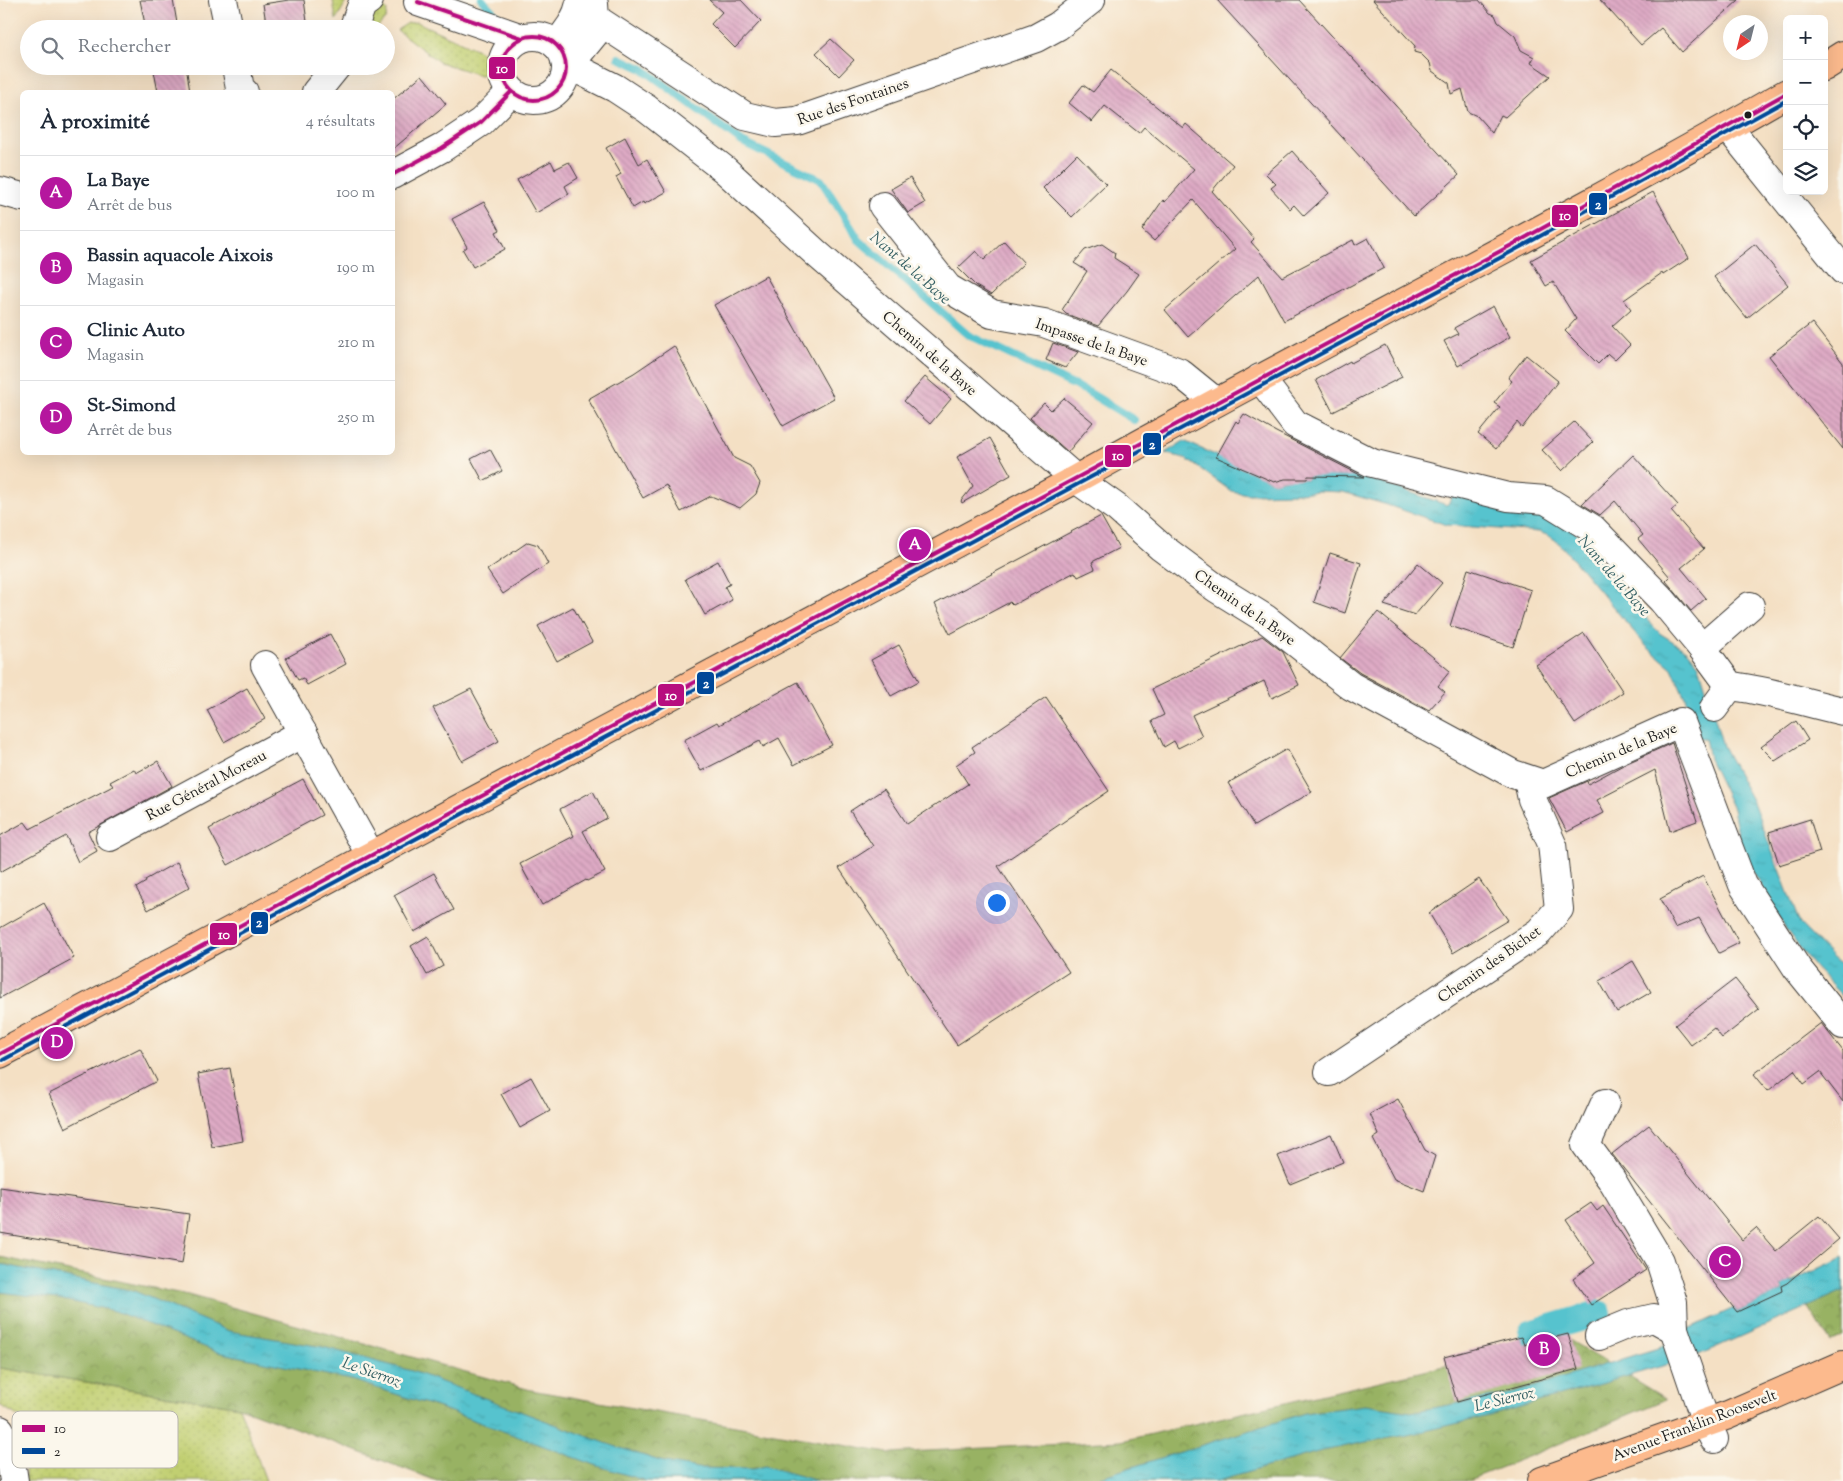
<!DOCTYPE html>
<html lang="fr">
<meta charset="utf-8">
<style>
:root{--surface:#fff;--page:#f2f2f3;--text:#1f2937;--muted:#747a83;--line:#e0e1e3;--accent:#b5179e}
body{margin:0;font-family:"Sorts Mill Goudy",serif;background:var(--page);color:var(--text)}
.controls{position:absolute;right:15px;top:15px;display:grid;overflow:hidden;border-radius:8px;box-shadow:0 5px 20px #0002}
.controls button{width:45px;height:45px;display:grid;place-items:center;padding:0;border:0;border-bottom:1px solid var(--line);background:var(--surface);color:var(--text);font:25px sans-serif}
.compass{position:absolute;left:1723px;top:15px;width:45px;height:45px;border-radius:50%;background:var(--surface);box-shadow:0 5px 20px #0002;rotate:215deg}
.you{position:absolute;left:996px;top:902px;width:18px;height:18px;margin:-12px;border:4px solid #fff;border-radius:50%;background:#1a73e8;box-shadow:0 0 0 8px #1a73e833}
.badge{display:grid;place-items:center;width:32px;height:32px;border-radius:50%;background:var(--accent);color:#fff;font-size:16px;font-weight:700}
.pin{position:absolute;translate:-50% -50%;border:2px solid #fff;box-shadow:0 1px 5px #0006}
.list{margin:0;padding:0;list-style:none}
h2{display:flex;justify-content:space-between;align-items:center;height:65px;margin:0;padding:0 20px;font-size:21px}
h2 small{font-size:16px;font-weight:400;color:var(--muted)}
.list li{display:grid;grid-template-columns:32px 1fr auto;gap:15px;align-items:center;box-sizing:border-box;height:75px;padding:0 20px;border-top:1px solid var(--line)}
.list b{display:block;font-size:19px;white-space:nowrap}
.list p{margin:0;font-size:16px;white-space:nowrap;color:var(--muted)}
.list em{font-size:16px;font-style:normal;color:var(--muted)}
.icon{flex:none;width:28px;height:28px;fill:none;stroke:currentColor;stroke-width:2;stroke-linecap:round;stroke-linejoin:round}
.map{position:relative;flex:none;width:1843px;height:1481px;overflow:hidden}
.search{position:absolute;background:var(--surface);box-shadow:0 5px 20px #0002;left:20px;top:20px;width:375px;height:55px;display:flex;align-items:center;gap:12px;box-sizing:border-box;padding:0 18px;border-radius:28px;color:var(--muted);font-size:19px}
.panel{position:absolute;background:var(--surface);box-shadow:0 5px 20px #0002;left:20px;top:90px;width:375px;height:365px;border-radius:8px}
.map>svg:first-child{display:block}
.grass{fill:url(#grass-dots);stroke:#6e7646}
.forest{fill:url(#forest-crowns);stroke:#5a6740}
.water{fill:url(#water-ripples);stroke:#397075}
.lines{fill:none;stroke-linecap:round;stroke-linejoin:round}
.stream{stroke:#56c3ce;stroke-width:8}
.canal{stroke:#56c3ce;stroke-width:26}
.building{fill:url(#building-back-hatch)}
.minor-casing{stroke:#3c3935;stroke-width:30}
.major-casing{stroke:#3c3935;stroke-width:30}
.minor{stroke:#fff;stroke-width:28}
.major{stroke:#fcba8d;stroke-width:28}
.bus-1-casing{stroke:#fbf7ec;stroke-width:8}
.bus-2-casing{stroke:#fbf7ec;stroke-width:8}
.bus-1{stroke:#b70d7f;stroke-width:4}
.bus-2{stroke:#004899;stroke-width:4}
.bus-dot{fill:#1c1c1c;stroke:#fbf7ec;stroke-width:2}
.labels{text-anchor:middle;stroke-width:5;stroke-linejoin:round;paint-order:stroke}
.street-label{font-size:15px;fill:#1c1c1c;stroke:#fbf7ec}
.water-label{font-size:16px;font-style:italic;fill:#335f63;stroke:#fbf7ec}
.key{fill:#fbf7ec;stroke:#b8b5ae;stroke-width:1}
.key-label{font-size:14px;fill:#1c1c1c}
.line-badge{stroke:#fbf7ec;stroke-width:2}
.badge-label{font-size:14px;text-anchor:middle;font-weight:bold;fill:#fff}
</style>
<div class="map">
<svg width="1843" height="1481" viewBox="0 0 1843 1481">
<defs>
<pattern id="grass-dots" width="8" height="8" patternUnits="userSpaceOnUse" patternTransform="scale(1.25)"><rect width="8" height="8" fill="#c1cf71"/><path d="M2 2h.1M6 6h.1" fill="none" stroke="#a5b161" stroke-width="1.8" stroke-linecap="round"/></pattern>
<pattern id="forest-crowns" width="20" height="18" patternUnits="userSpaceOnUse" patternTransform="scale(1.25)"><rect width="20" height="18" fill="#98b263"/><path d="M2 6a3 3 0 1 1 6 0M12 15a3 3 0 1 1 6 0" fill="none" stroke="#829855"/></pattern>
<pattern id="water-ripples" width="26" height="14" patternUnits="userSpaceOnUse" patternTransform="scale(1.25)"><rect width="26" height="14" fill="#56c3ce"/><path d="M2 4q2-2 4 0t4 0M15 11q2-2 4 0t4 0" fill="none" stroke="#4aa7b0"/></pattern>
<pattern id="building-back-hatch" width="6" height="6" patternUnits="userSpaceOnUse" patternTransform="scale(1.25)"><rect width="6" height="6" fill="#deaac5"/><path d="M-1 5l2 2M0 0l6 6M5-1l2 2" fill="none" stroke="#be92a9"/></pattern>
</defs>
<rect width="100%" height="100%" fill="#fbf7ec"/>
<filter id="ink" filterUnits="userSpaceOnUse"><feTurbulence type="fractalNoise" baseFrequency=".02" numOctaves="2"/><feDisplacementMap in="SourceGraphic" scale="10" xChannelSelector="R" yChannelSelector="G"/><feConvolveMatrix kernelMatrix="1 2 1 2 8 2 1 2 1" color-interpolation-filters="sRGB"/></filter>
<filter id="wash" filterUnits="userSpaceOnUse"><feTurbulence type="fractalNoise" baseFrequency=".0096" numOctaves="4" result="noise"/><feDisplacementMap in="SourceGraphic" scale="20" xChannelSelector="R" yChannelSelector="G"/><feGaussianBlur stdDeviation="1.12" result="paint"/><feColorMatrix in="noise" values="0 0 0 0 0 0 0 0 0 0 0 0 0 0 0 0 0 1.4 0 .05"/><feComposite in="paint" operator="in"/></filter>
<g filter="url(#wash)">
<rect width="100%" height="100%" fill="#f4e0c4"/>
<!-- grass -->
<g class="grass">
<polygon points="333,0 347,0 336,20"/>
<polygon points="381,6 387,10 386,18 376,29 363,29 369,15"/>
<polygon points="417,22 480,51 487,62 485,74 480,75 439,62 397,30 408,23"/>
<polygon points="0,1368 239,1407 266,1481 25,1481 27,1422 0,1405"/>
</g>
<!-- forest -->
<g class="forest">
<polygon points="0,1257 188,1295 531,1390 888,1453 1121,1441 1566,1338 1666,1399 1530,1456 1466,1481 437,1481 239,1407 0,1368"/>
<polygon points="1843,1258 1843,1337 1830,1341 1791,1282"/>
</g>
<!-- water -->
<g class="water">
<polygon points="1184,441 1274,482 1297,476 1297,479 1307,479 1308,476 1353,473 1447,505 1454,494 1548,514 1574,531 1652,625 1661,634 1688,651 1699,665 1723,746 1753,802 1800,924 1834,959 1843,966 1843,997 1815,968 1787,931 1758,879 1743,858 1733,809 1709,759 1705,738 1696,738 1697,725 1672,668 1646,646 1560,544 1547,535 1539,532 1447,525 1384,504 1343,492 1319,491 1300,493 1248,494 1231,491 1192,463 1184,458 1165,453"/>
<polygon points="1843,1257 1843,1291 1694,1357 1489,1416 1408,1435 1371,1441 1318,1452 1218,1481 1087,1481 1305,1413 1365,1405 1411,1412 1514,1393 1677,1342 1672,1334 1689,1329 1734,1308 1737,1312 1783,1290 1781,1286 1790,1280 1791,1282"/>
<polygon points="0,1264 134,1291 229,1331 323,1347 412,1371 608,1444 660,1461 698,1468 754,1469 765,1466 818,1481 646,1481 595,1465 443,1409 351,1380 217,1352 115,1311 58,1299 0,1292"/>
</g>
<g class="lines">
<!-- stream -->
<g class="stream">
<polyline points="482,0 499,18"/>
<polyline points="619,58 643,69 742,142 821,180 859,240 968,335 1088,392 1134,420"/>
</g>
<!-- canal -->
<polyline class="canal" points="1531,1333 1599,1313"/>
</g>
<g id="blocks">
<!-- building -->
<g class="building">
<polygon points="140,0 173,0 178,29 146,29"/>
<polygon points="289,0 304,0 308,29 267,29 263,4"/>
<polygon points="709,0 741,0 761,21 735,48 711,24 722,12"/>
<polygon points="1217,0 1299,0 1459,175 1414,216"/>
<polygon points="1373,0 1479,0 1490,13 1495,15 1498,22 1515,36 1521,50 1534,57 1531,63 1550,76 1505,117 1501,115 1492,133 1477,116 1468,112 1462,89 1451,94 1449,83 1432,71 1430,63 1421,54 1414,52 1415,46"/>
<polygon points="1600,0 1739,0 1682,52 1661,28 1641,45"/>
<polygon points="831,39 854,60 839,76 816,53"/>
<polygon points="153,66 186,66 190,92 158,92"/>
<polygon points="1111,70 1183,128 1186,124 1233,165 1212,191 1254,239 1251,242 1282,277 1353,240 1355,245 1368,238 1384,268 1284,321 1259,275 1188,337 1165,310 1235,249 1193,200 1154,241 1142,230 1163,200 1165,202 1194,169 1144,127 1139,133 1105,106 1092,122 1069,103 1083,85 1093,92"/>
<polygon points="422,75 446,104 392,150 392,100"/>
<polygon points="625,137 639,164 647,159 666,192 644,204 643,202 633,208 616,177 621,174 606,148"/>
<polygon points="1292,151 1329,193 1304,216 1294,205 1290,209 1271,188 1276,184 1266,174"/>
<polygon points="1077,154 1106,184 1072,217 1043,188"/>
<polygon points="551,161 555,169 569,162 578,178 565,186 569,194 536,213 517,180"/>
<polygon points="910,178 925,203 908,213 891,189"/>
<polygon points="1653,192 1689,258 1663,275 1662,273 1624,300 1631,309 1612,326 1630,345 1615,360 1608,354 1598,364 1565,331 1576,319 1553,282 1546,286 1531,260"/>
<polygon points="484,202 500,230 496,232 505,249 473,267 463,250 467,247 452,219"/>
<polygon points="1004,241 1024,263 991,295 976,286 958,268 976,251 984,260"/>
<polygon points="1102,244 1115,253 1114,258 1139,274 1127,291 1098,326 1066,314 1062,310 1087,271 1074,263 1085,250"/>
<polygon points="1755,244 1788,285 1747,318 1714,277"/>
<polygon points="766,276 834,398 783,426 714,305"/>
<polygon points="1493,306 1510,337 1458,366 1444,341 1458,334 1454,328"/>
<polygon points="1812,323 1843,363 1843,449 1769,356"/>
<polygon points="1053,343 1078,352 1065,368 1046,360"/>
<polygon points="1385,345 1402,377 1333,412 1316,380 1350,361 1351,363"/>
<polygon points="674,346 734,458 750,466 760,483 756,494 740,508 711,496 681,512 666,485 643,498 588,399 634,373"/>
<polygon points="1526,355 1558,381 1522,428 1517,422 1496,449 1478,434 1500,407 1494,403 1512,381 1508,378"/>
<polygon points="925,377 951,399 930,424 904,401"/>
<polygon points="1064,398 1093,422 1068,452 1030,418 1044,403 1051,410"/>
<polygon points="1244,414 1276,432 1364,477 1308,476 1307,479 1285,479 1274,482 1216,457 1236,421 1238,423"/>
<polygon points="1574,422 1593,442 1562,471 1542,450"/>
<polygon points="990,438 1011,475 962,503 961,501 973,486 957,457"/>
<polygon points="490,449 502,471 483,481 471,459"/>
<polygon points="1633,455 1678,505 1671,511 1704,549 1681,568 1706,598 1691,611 1666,581 1670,577 1638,539 1643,535 1615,501 1600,515 1582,504"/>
<polygon points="1101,516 1119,548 1092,562 1095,569 1078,577 1075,572 1013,605 1010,602 950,634 935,604"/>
<polygon points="528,542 538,545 548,564 503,594 487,570"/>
<polygon points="1330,553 1361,563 1345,613 1314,602"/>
<polygon points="718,561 730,584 725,587 732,600 705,615 685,579"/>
<polygon points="1418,563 1442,583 1415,615 1384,605"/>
<polygon points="1468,569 1531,590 1513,647 1450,626"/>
<polygon points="573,607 592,642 557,661 538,626"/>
<polygon points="1378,612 1450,671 1438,686 1445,692 1429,710 1360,673 1340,658"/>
<polygon points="1584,633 1623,692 1575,724 1536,665"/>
<polygon points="330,634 346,664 307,685 303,678 298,680 286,658"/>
<polygon points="1262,636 1283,652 1299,685 1272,698 1264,681 1192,715 1202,736 1178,748 1174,741 1164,747 1152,721 1164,715 1152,689"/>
<polygon points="899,645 919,681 891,696 871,660"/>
<polygon points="798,682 832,745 794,765 779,738 763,747 760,741 701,771 684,740 717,722 719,725"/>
<polygon points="247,688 265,719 224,742 207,710"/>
<polygon points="471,689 499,741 462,761 433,708"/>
<polygon points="1046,697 1109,791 998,866 1069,972 957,1045 839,868 873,846 850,811 884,789 907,824 968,784 956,765 975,752 972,747"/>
<polygon points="1796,721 1808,740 1775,761 1761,747"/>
<polygon points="1672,743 1697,821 1670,831 1655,770 1597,800 1604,813 1567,832 1549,798 1587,781 1588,784 1625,764"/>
<polygon points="1287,749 1312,792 1254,826 1228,783"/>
<polygon points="158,761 172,786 88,832 97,851 78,862 66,836 0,872 0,836 25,822 30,829 113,786 110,782 134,769 136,773"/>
<polygon points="303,779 322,815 228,865 209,829"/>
<polygon points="593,791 607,818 583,831 605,872 587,881 586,880 542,905 520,864 574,836 560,809"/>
<polygon points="1810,819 1820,852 1779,865 1769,832"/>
<polygon points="177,862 190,887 148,910 136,888 146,882 145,880"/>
<polygon points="434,873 454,910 414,932 394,895"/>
<polygon points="1703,876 1739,943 1719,953 1699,918 1675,928 1660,899"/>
<polygon points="1479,879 1508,920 1453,953 1429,913"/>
<polygon points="44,903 74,958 0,998 0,928"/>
<polygon points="428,936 443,966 427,975 411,946"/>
<polygon points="1633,961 1651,992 1617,1012 1599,981"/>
<polygon points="1735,979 1759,1009 1722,1038 1714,1028 1691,1045 1675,1025"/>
<polygon points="1821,1023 1843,1051 1843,1102 1820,1072 1804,1084 1794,1070 1768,1091 1754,1074"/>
<polygon points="140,1048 157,1081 65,1128 49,1094"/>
<polygon points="230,1068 243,1141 212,1147 198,1074"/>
<polygon points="531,1077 550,1111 520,1128 501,1094"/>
<polygon points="1398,1099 1425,1150 1435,1156 1424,1191 1394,1179 1373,1139 1379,1135 1370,1114"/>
<polygon points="1649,1125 1742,1240 1756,1228 1776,1251 1819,1216 1839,1239 1787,1283 1781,1286 1782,1291 1737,1312 1612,1154"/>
<polygon points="1331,1134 1343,1162 1290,1184 1278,1156"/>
<polygon points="0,1187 189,1214 182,1264 0,1233"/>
<polygon points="1591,1203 1597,1211 1603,1206 1646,1270 1591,1305 1573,1279 1595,1263 1566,1220"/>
<polygon points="1568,1334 1578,1369 1457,1402 1444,1357 1521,1337 1524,1345"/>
</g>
</g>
</g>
<g filter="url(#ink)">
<use href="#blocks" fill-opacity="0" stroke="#3c3935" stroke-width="1"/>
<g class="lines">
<defs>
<g id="minor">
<polyline points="223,0 229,29"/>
<polyline points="418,2 522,38"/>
<polyline points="596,19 745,116 775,123 797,121 1036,38 1058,26 1091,0"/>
<polyline points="353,29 362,5 369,0"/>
<circle cx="534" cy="68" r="32"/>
<path d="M 555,44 C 569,32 577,18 581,0"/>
<polyline points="565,61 578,54 596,32 594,4"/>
<polyline points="236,66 240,89 244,92"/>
<polyline points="566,68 583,72 615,88 647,109 725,170 817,254 1076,479 1117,508 1161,547 1216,588 1266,619 1351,686 1513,774 1543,784 1681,722 1743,885 1797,968 1843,1025"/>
<polyline points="316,92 337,66"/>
<polyline points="1728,127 1843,270"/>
<polyline points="392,175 442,148 481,122 511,92"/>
<polyline points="0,191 22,197"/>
<polyline points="883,206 948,288 992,314 1044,323 1179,372 1216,402"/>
<path d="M 1260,378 L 1295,424 L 1372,463 L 1508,497 L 1546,500 L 1593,529 L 1662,600 L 1702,648 L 1730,686 C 1769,690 1805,703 1843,711"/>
<polyline points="1702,648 1750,606"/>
<polyline points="265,665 371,856"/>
<polyline points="1714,708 1730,686"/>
<polyline points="110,837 303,733"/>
<polyline points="1329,1072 1539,932 1559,909 1552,844 1532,799 1528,780"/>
<polyline points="1605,1103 1586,1145 1611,1179 1660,1261 1673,1302 1674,1329 1706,1423 1714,1439"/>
<polyline points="1599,1336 1628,1324 1654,1318 1674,1329"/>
<polyline points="0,1430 9,1448 14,1481"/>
</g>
<g id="major">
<polyline points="1824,67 1843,55"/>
<path d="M 0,1054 L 1076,479 C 1311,348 1553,228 1787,93"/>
<polyline points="1542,1481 1728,1415 1843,1365"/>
</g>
</defs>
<!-- minor casing -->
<use href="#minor" class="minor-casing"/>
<!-- major casing -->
<use href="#major" class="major-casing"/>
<!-- minor -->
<use href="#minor" class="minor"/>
<!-- major -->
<use href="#major" class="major"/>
<defs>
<g id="bus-1">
<polyline points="418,2 522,38"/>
<circle cx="534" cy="68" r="32"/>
<polyline points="392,175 442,148 481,122 511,92"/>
<polyline points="0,1054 1521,240 1787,93"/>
</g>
<polyline id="bus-2" points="3,1060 1524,245 1787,100"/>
</defs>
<!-- bus-1 casing -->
<use href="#bus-1" class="bus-1-casing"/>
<!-- bus-2 casing -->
<use href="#bus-2" class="bus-2-casing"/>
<!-- bus-1 -->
<use href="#bus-1" class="bus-1"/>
<!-- bus-2 -->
<use href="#bus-2" class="bus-2"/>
</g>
</g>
<!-- markers -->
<circle class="bus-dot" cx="1748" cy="115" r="4.5"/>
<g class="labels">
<!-- street labels -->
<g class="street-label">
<text transform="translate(853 101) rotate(-19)" y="5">Rue des Fontaines</text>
<text transform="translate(1092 342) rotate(19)" y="5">Impasse de la Baye</text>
<text transform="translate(930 353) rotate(41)" y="5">Chemin de la Baye</text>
<text transform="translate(1245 607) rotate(35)" y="5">Chemin de la Baye</text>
<text transform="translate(1621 750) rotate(-23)" y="5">Chemin de la Baye</text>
<text transform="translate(206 785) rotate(-28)" y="5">Rue Général Moreau</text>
<text transform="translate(1489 964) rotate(-35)" y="5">Chemin des Bichet</text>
<text transform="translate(1694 1425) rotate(-21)" y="5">Avenue Franklin Roosevelt</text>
</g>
<!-- water labels -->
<g class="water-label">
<text transform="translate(911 267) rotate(41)" y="6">Nant de la Baye</text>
<text transform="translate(1615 575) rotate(49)" y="6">Nant de la Baye</text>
<text transform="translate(372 1371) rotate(19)" y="6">Le Sierroz</text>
<text transform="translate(1504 1398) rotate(-14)" y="6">Le Sierroz</text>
</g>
</g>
<!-- legend -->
<rect x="12" y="1411" width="166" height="57" rx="8" class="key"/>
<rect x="22" y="1425" width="23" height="7" fill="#b70d7f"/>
<rect x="22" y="1448" width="23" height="6" fill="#004899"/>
<g class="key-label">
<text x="54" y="1433">10</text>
<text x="54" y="1456">2</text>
</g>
<g class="line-badge">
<rect x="488" y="56" width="28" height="24" rx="5" fill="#b70d7f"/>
<rect x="1588" y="192" width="20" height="24" rx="5" fill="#004899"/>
<rect x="1551" y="204" width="28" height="24" rx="5" fill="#b70d7f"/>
<rect x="1142" y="432" width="20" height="24" rx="5" fill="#004899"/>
<rect x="1104" y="444" width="28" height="24" rx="5" fill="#b70d7f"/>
<rect x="696" y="671" width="19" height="24" rx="5" fill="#004899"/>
<rect x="657" y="683" width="28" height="24" rx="5" fill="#b70d7f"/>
<rect x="250" y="911" width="19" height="24" rx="5" fill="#004899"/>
<rect x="209" y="922" width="29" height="24" rx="5" fill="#b70d7f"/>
</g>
<g class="badge-label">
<text x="502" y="73">10</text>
<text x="1598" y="209">2</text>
<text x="1565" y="220">10</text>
<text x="1152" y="449">2</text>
<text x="1118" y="460">10</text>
<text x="706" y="688">2</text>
<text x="671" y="700">10</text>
<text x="259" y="927">2</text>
<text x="224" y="939">10</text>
</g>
</svg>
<div class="controls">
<button>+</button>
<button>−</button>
<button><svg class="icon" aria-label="locate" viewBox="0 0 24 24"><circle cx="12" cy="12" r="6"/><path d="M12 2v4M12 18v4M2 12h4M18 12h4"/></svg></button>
<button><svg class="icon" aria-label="layers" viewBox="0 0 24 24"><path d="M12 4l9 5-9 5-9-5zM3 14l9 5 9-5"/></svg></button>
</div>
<svg class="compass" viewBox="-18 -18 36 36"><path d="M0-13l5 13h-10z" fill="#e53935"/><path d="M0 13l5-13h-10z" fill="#747a83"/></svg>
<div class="you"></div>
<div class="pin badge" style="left:915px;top:545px">A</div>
<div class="pin badge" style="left:1544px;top:1350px">B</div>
<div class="pin badge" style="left:1725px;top:1262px">C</div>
<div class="pin badge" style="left:57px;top:1043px">D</div>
<div class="search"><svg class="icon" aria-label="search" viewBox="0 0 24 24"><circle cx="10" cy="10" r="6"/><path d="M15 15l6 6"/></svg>Rechercher</div>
<section class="panel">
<h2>À proximité<small>4 résultats</small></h2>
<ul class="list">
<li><span class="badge">A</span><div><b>La Baye</b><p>Arrêt de bus</p></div><em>100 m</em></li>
<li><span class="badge">B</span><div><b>Bassin aquacole Aixois</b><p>Magasin</p></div><em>190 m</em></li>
<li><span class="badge">C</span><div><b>Clinic Auto</b><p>Magasin</p></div><em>210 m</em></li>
<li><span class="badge">D</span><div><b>St-Simond</b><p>Arrêt de bus</p></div><em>250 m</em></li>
</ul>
</section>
</div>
